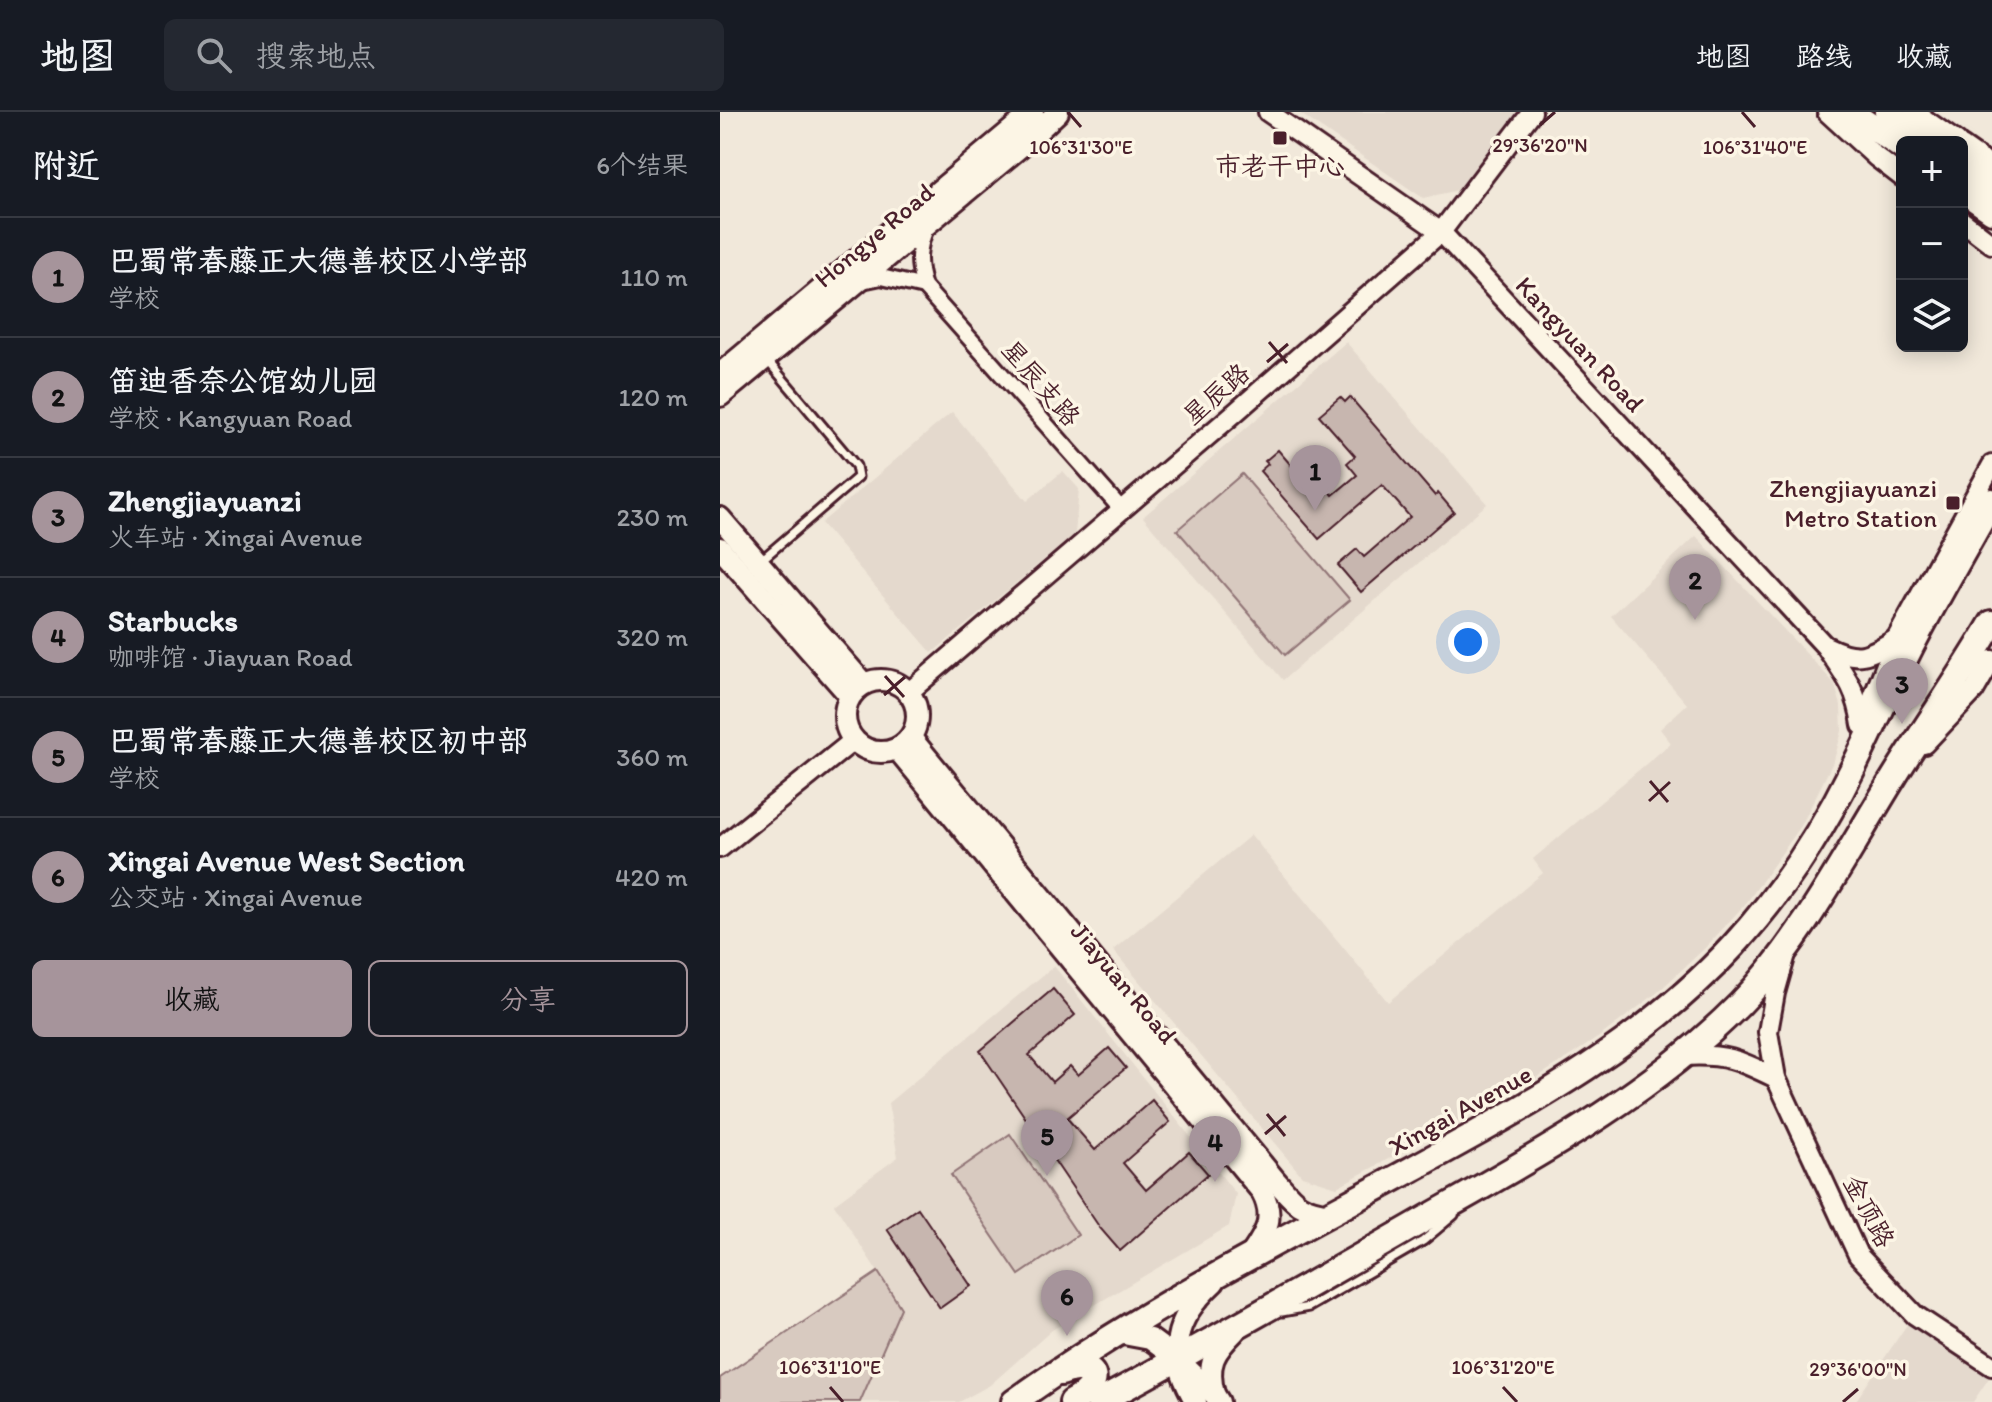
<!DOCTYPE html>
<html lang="zh">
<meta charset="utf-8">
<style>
:root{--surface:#171b24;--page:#242831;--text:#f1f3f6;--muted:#9ea1a6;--line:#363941;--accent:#a6949b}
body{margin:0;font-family:Itim,"LXGW WenKai TC",sans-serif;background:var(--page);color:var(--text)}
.controls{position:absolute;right:24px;top:24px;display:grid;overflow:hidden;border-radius:12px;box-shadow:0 4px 20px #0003}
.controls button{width:72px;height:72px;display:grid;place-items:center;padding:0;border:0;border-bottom:2px solid var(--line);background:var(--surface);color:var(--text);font:40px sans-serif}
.you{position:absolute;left:748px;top:530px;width:28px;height:28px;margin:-20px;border:6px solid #fff;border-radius:50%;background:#1a73e8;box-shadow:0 0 0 12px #1a73e833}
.badge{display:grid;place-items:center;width:52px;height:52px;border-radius:50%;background:var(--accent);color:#111;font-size:26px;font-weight:700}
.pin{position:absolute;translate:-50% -66px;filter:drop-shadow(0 2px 4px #0008)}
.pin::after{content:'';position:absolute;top:42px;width:28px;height:24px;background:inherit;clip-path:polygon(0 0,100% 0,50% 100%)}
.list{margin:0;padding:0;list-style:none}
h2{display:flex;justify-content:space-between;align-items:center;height:104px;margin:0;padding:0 32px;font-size:34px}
h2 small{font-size:26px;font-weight:400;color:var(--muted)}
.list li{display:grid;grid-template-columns:52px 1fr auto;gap:24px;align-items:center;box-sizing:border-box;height:120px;padding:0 32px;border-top:2px solid var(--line)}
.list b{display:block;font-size:30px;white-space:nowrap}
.list p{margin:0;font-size:26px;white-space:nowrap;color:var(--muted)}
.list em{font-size:26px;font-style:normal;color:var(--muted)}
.actions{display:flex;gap:16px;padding:24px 32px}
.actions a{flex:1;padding:18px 0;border:2px solid var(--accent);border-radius:12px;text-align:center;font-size:28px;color:var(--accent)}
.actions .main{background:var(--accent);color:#111}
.icon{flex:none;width:44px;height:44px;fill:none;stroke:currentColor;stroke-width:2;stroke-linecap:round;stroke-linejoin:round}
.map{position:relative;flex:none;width:1272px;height:1290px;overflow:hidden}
header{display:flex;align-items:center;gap:48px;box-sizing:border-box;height:112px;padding:0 40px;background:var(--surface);border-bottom:2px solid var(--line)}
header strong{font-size:38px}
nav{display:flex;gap:44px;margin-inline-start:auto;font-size:28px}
.search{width:560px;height:72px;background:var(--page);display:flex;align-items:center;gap:20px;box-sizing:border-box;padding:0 28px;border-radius:12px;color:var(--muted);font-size:30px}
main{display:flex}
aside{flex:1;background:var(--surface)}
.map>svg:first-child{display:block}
.built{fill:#e4d9cd}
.green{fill:#d8cac0;stroke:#917476;stroke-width:2}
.building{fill:#c7b6af;stroke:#4a1f2b;stroke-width:2}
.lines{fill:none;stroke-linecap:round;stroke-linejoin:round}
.service-casing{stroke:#4a1f2b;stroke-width:13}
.minor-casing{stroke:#4a1f2b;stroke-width:20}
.tertiary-casing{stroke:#4a1f2b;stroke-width:24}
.secondary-casing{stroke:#4a1f2b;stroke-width:26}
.primary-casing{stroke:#4a1f2b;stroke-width:30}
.service{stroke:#fcf5e5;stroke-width:7}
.minor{stroke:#fcf5e5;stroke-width:14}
.tertiary{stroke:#fcf5e5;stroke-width:18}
.secondary{stroke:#fcf5e5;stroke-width:20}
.primary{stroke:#fcf5e5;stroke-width:24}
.ticks{fill:none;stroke:#4a1f2b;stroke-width:3}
.poi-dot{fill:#4a1f2b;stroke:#fcf5e5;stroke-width:3}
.labels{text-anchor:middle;stroke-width:7;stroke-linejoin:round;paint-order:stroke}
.poi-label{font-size:26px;fill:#4a1f2b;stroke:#fcf5e5}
.street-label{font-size:26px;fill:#4a1f2b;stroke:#fcf5e5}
.ticks-label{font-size:20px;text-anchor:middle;fill:#4a1f2b;stroke:#fcf5e5;stroke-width:7;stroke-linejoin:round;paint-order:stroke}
</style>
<header>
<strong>地图</strong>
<div class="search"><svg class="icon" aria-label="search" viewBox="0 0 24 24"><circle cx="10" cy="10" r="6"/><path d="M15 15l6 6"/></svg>搜索地点</div>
<nav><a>地图</a><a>路线</a><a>收藏</a></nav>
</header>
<main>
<aside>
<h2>附近<small>6个结果</small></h2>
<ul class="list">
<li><span class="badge">1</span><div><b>巴蜀常春藤正大德善校区小学部</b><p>学校</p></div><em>110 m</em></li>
<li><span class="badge">2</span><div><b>笛迪香奈公馆幼儿园</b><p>学校 · Kangyuan Road</p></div><em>120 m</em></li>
<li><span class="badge">3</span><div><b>Zhengjiayuanzi</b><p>火车站 · Xingai Avenue</p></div><em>230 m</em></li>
<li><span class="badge">4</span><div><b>Starbucks</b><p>咖啡馆 · Jiayuan Road</p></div><em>320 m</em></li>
<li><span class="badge">5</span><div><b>巴蜀常春藤正大德善校区初中部</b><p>学校</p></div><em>360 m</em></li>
<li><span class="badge">6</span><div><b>Xingai Avenue West Section</b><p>公交站 · Xingai Avenue</p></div><em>420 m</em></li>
</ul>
<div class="actions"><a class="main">收藏</a><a>分享</a></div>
</aside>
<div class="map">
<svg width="1272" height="1290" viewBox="0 0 1272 1290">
<rect width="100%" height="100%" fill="#f1e8da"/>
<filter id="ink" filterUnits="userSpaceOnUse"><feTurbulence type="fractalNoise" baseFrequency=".0125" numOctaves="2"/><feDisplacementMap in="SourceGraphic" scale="16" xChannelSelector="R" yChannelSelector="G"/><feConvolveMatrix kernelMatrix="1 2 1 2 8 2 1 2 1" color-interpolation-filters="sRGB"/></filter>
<g filter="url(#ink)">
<!-- built -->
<g class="built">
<polygon points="578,0 802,0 743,77 703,86"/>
<polygon points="626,230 767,392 563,568 423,405"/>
<polygon points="232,300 307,389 343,359 359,377 355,422 212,541 101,411"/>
<polygon points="976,424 1114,571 1121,593 1122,619 1114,648 1081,714 1027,790 986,835 938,880 879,925 813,968 617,1075 582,1064 393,838 531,723 668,890 823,761 813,747 951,631 940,617 967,592 891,504"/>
<polygon points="334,854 516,1082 509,1114 332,1218 270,1273 239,1290 140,1290 181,1196 114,1092 178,1045 168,991"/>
<polygon points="1188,1211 1269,1266 1253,1290 1135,1290"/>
</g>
<!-- green -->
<g class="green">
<polygon points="522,362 630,488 565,543 457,418"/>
<polygon points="290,1022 358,1123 299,1163 231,1063"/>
<polygon points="158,1160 181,1196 140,1290 0,1290 0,1266"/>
</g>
<!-- building -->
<g class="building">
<polygon points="620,285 625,290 630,285 715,384 718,381 734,400 641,480 618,453 637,437 644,445 690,405 662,373 599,427 540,359 548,352 545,349 558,338 595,381 604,373 613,383 637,363 627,351 635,344 599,303"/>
<polygon points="333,877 355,903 309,943 332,970 350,954 358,963 389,936 406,956 347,1006 375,1038 432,988 450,1010 403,1051 426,1078 469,1040 488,1062 400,1139 380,1116 260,939"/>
<polygon points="198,1096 251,1174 220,1196 167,1117"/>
</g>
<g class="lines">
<defs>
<g id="service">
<polyline points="39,450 138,365 136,354 47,248"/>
<polyline points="562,1200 589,1195 703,1129 734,1103"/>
</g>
<g id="minor">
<path d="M 206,116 C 197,138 197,152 204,175 L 402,398"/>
<polyline points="142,169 161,165 204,175"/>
</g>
<g id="tertiary">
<path d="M 548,0 L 721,120 L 1105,534 C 1125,563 1137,577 1142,613"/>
<polyline points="1107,0 1156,45 1182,65"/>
<polyline points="1194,0 1237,30"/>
<polyline points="1242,34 1272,55"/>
<polyline points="1242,109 1272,132"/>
<path d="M 1108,535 C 1138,550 1148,544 1176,527"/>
<polyline points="189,580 517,299 721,120 812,0"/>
<polyline points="1143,611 1176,527 1272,353"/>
<polyline points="1204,632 1254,579 1272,548"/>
<polyline points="0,736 134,628"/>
<polyline points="1066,842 1055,881 1048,920 1056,966 1138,1143 1195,1203 1272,1254"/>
<path d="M 962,944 C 1005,941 1019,948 1056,966"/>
</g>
<g id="secondary">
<polyline points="0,262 313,0"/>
<polyline points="0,284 306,30 338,0"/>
<polyline points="0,406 143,571"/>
<polyline points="0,436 130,584"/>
<circle cx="161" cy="604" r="36"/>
<path d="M 191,626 L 556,1069 C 576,1092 579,1097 610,1102"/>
<path d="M 177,637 L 542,1080 C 557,1108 544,1123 529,1146"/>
<polyline points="398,1221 430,1227 457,1247 494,1282 499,1290"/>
<path d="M 494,1282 C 486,1252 494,1240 515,1219"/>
<path d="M 476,1290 C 446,1240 452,1209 494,1170"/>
</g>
<g id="primary">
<polyline points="1130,0 1182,35"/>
<polyline points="1167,0 1208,30"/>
<polyline points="1242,54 1272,75"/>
<polyline points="1242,78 1272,99"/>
<path d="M 341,1261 C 378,1247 386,1271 352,1290"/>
<path d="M 294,1290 C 419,1200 558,1130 692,1057 C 807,994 924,931 1013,834 C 1061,782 1101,721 1132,658 C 1153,617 1171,574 1192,533 C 1217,485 1245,437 1272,389"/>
<path d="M 379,1290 C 491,1229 603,1166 714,1102 C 822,1041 932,981 1020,892 C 1084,826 1126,742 1174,665 C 1206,613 1241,564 1272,511"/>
</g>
</defs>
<!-- service casing -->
<use href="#service" class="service-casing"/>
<!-- minor casing -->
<use href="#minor" class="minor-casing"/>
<!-- tertiary casing -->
<use href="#tertiary" class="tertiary-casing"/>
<!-- secondary casing -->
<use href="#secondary" class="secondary-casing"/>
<!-- primary casing -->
<use href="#primary" class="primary-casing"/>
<!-- service -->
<use href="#service" class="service"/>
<!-- minor -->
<use href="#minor" class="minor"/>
<!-- tertiary -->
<use href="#tertiary" class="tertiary"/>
<!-- secondary -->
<use href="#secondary" class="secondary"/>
<!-- primary -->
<use href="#primary" class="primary"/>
</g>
</g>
<!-- ticks -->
<path class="ticks" d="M 348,0 L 361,15M 1022,0 L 1035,15M 820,13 L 835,0M 549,230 L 567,251M 547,250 L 568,232M 165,564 L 184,585M 164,583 L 185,565M 930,669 L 948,690M 929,689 L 950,670M 547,1002 L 565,1024M 545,1022 L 566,1004M 110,1275 L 123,1290M 783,1275 L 797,1290M 1123,1290 L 1138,1277"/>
<!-- markers -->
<g class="poi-dot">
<rect x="552" y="18" width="16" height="16" rx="4"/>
<rect x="1225" y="383" width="16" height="16" rx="4"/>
</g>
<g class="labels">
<!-- poi labels -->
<g class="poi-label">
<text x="560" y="63">市老干中心</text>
<text x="1217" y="385" text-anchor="end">Zhengjiayuanzi<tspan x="1217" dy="30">Metro Station</tspan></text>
</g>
<!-- street labels -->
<g class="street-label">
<text transform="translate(154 123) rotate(-40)" y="9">Hongye Road</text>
<text transform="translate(860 232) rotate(47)" y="9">Kangyuan Road</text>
<text transform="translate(321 271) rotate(49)" y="9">星辰支路</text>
<text transform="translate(496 282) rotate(-41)" y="9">星辰路</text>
<text transform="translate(404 871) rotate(50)" y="9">Jiayuan Road</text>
<text transform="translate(740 998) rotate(-29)" y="9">Xingai Avenue</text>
<text transform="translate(1149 1099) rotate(62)" y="9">金顶路</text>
</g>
</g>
<g class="ticks-label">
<text x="820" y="40">29°36'20"N</text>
<text x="361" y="42">106°31'30"E</text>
<text x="1035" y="42">106°31'40"E</text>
<text x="110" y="1262">106°31'10"E</text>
<text x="783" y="1262">106°31'20"E</text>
<text x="1138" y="1264">29°36'00"N</text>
</g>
</svg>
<div class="controls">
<button>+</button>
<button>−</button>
<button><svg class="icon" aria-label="layers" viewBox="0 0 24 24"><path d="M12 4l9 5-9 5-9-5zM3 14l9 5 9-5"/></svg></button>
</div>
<div class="you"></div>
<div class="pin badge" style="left:595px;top:399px">1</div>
<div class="pin badge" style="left:975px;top:508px">2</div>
<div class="pin badge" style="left:1182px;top:612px">3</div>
<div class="pin badge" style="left:495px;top:1070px">4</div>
<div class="pin badge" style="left:327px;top:1064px">5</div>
<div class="pin badge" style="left:347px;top:1224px">6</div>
</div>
</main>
